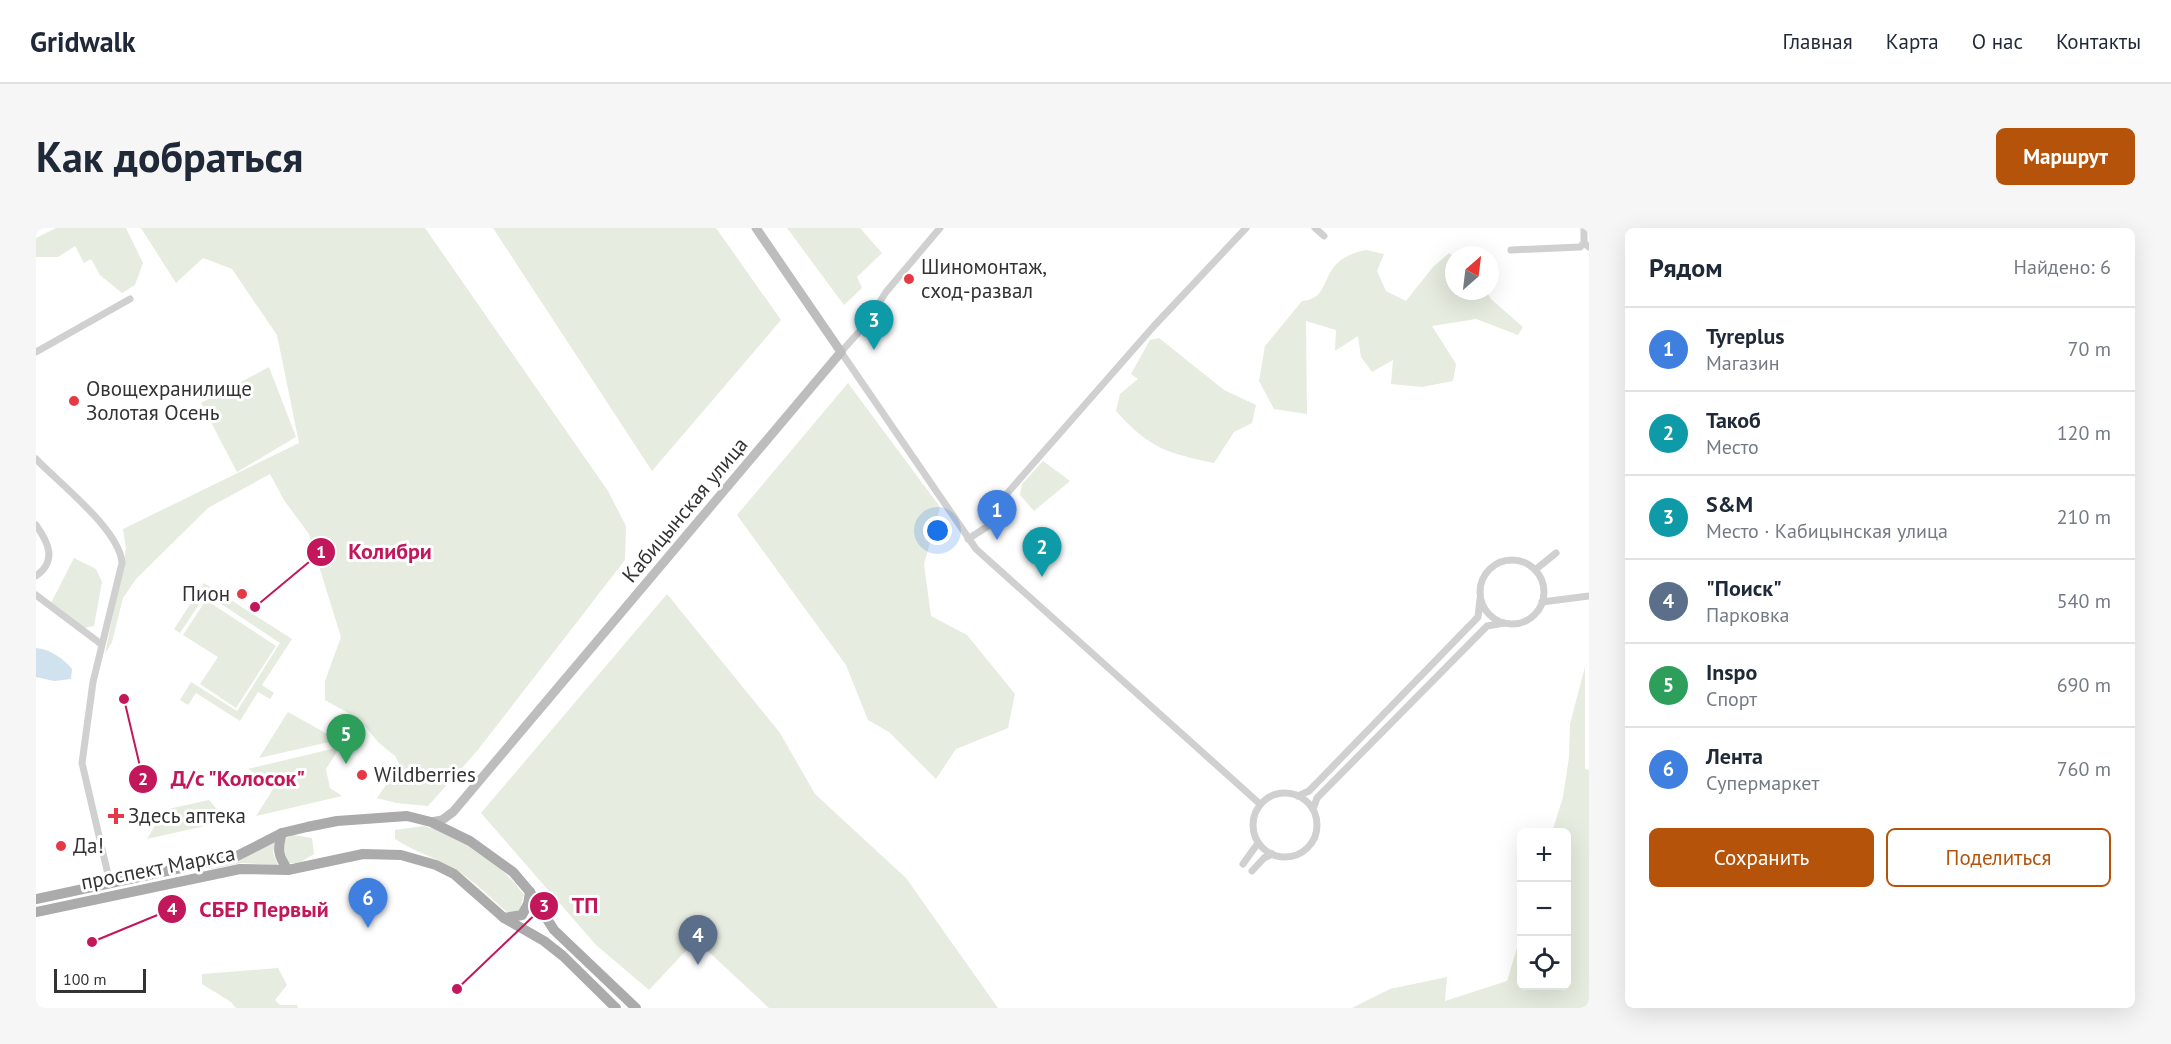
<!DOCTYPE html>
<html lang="ru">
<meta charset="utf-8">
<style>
:root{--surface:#fff;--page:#f6f6f7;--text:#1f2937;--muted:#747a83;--line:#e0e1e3;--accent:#b45309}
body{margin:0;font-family:"PT Sans",sans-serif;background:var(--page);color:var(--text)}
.controls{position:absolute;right:18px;bottom:18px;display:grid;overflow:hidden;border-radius:9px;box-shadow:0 6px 24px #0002}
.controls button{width:54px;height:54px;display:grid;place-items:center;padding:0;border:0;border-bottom:2px solid var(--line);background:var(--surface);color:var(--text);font:30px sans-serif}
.compass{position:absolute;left:1409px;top:18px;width:54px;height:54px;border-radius:50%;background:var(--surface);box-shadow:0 6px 24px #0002;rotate:28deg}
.scale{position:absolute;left:18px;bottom:15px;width:92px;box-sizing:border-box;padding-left:6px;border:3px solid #333;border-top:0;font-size:16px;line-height:21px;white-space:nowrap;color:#333;-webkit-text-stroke:4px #fff;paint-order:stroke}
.you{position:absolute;left:902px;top:303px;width:21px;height:21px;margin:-15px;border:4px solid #fff;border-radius:50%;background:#1a73e8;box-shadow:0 0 0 9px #1a73e833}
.badge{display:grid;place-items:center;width:39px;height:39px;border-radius:50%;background:var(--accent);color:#fff;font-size:20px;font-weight:700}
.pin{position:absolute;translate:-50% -50px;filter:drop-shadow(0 2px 3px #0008)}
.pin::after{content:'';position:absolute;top:32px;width:21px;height:18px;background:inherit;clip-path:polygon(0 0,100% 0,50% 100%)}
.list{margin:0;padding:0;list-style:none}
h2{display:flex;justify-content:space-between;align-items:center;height:78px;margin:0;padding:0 24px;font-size:26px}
h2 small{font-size:20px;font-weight:400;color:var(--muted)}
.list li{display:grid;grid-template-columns:39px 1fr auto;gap:18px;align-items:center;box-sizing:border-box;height:84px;padding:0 24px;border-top:2px solid var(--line)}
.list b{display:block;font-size:22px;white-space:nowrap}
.list p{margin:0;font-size:20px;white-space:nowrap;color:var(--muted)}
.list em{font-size:20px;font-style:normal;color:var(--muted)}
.actions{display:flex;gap:12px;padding:18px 24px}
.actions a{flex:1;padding:14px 0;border:2px solid var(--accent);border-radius:9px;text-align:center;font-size:21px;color:var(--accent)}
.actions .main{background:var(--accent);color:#fff}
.icon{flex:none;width:33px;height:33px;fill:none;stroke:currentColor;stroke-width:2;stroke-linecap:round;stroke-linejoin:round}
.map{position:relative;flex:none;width:1553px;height:780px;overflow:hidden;border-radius:9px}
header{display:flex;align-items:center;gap:36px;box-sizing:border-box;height:84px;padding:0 30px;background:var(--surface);border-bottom:2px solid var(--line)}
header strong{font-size:28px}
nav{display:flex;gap:33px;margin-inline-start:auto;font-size:21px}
.intro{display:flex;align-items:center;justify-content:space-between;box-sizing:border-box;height:144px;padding:0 36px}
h1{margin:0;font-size:42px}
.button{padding:15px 27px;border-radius:9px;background:var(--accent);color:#fff;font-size:21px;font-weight:700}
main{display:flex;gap:36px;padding:0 36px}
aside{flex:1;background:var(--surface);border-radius:9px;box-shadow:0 6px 24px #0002}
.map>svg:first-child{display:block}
.green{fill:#e6ecdf}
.water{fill:#cfe2ee}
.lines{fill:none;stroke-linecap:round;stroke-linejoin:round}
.street{stroke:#d0d0d0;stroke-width:7}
.secondary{stroke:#bdbdbd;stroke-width:9}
.primary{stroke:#ababab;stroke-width:10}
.poi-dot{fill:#e63946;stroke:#fff;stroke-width:2}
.labels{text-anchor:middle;stroke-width:6;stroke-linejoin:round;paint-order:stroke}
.poi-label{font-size:21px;fill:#333;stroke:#fff;text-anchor:start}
.street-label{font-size:21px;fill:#333;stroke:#fff}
.leader{fill:none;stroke:#c2185b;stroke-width:2}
.callout-dot{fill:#c2185b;stroke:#fff;stroke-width:2}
.mark-label{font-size:18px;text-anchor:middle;font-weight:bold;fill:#fff}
.callout-label{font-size:22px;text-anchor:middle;font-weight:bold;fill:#c2185b;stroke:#fff;stroke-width:6;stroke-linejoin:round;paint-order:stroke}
</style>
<header>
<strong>Gridwalk</strong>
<nav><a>Главная</a><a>Карта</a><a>О нас</a><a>Контакты</a></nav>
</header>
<div class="intro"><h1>Как добраться</h1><a class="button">Маршрут</a></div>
<main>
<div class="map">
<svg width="1553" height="780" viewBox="0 0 1553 780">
<rect width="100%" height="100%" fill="#fff"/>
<!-- green -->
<g class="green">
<polygon points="20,0 90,0 107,35 99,57 86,65 64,47 55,31 48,35 39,18 22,29 0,29 0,10"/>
<polygon points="105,0 389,0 572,263 590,298 589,332 441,523 392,578 360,575 341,570 364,537 359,528 342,514 323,491 289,472 289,453 305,409 273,306 248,272 234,246 172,280 100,351 87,370 76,414 69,426 90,321 87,301 263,215 241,107 196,41 167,30 140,55"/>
<polygon points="457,0 680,0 745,92 616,243"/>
<polygon points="751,0 824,0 846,25 821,49 826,60 808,77"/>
<path d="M 1330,22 L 1348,26 L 1341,43 L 1350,63 L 1370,73 L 1397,39 L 1413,25 L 1418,29 L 1418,63 L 1450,63 L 1455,71 L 1487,99 L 1482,107 L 1440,91 L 1396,98 L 1420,136 L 1417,153 L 1386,159 L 1355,156 L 1357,132 L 1336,144 L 1325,129 L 1322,108 L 1299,123 L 1300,102 L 1270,93 L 1271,186 L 1238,181 L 1223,153 L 1229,118 L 1266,73 C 1288,71 1286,56 1297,40 C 1304,30 1318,24 1330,22 Z"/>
<path d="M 1123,110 L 1188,162 L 1220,177 L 1216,195 L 1198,204 L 1178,235 C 1131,225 1113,220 1080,183 L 1084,166 L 1102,151 L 1095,146 L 1114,112 Z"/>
<polygon points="233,139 260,209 201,244 165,175"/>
<polygon points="812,155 904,279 888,336 895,388 931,407 979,466 972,500 920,521 900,551 853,504 832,492 810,437 701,287"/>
<polygon points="1007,233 1034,253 998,283 984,267 986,256"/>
<polygon points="38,330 60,341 66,354 58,398 48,400 15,375"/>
<polygon points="168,355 256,411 226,457 238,465 234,471 222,464 204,493 160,465 152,477 144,472 155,454 201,483 244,415 170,366 144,405 138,401"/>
<polygon points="631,366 744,505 779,566 870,650 962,780 733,780 660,712 613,762 560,717 445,585"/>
<polygon points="170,372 240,418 200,480 164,456 182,429 147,407"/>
<polygon points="1549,439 1549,541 1553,542 1553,780 1316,780 1354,761 1411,749 1409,773 1471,753 1485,707 1486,758 1530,758 1530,604 1516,604 1527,569 1533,529 1534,496"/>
<polygon points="252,484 302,512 223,530"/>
<polygon points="304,519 290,541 294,560 306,568 220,588 241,555 240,552 230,553 212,541"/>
<polygon points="173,572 191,593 111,611 128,582"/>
<path d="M 388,598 C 427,608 465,635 488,667 L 484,681 L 477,686 L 472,685 C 456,671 440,655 422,643 C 401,630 379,624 359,611 L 359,602 Z"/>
<polygon points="257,607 276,610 278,626 263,635 252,635 247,617 250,610"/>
<polygon points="239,614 237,625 242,637 205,635 171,642 204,632"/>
<polygon points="242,740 251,757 239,772 244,777 261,777 262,780 200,780 195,774 166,756 166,746"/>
</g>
<!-- water -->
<path class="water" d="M 0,420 C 14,421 28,431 36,441 L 35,451 L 18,453 L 0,449 Z"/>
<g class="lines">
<!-- street -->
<g class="street">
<polyline points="904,0 850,64 830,96 805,124 940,321 1224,576"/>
<polyline points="1279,0 1288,8"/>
<polyline points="1548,15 1548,0"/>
<polyline points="1475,22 1544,19 1548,15 1553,19"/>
<polyline points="0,124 94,71"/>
<path d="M 0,231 C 23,255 84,302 86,335 L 57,454 L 46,535 L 74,655"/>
<path d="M 0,297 C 13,315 21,333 0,348"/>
<polyline points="932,311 963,291 968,269 1117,99 1210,0"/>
<circle cx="1476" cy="364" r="32"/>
<polyline points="1499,342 1520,325"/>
<polyline points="0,367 65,416"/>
<polyline points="1506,374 1553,368"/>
<circle cx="1249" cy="597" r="32"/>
<polyline points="1262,568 1273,563 1442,389 1444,371"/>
<polyline points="1277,581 1281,570 1451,398 1468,395"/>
<polyline points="1207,636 1222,615"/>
<polyline points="1216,643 1228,630 1236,626"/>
</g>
<!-- secondary -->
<polyline class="secondary" points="395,594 406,592 417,584 805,124 720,0"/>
<!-- primary -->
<g class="primary">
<path d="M 246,605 C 241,621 242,628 252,642"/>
<polyline points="0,671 201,628 246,605 271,599 301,593 371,588 395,594 434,613 477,644 494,664 518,702 600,780"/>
<polyline points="0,684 204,641 252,642 327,626 365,627 400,637 418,646 468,690 508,713 527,728 580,780"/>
<polyline points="468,690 486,687 492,676 494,664"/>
</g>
</g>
<!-- markers -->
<g class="poi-dot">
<circle cx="873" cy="51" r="6"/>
<circle cx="38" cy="173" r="6"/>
<circle cx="206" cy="366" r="6"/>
<circle cx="326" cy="547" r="6"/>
<path d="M77 579h6v6h6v6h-6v6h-6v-6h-6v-6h6z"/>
<circle cx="25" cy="618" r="6"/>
</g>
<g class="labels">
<!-- poi labels -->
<g class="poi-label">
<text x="885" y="46">Шиномонтаж,<tspan x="885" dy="24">сход-развал</tspan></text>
<text x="50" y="168">Овощехранилище<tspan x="50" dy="24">Золотая Осень</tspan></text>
<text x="194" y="373" text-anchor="end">Пион</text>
<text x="338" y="554">Wildberries</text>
<text x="92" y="595">Здесь аптека</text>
<text x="37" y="625">Да!</text>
</g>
<!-- street labels -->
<g class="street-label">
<text transform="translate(649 282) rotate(-50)" y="7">Кабицынская улица</text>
<text transform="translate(122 640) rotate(-11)" y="7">проспект Маркса</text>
</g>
</g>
<!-- callouts -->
<path class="leader" d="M219 379L285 324M88 471L107 551M421 761L508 678M56 714L136 681"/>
<g class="callout-dot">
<circle cx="219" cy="379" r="6"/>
<circle cx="88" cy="471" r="6"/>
<circle cx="421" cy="761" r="6"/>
<circle cx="56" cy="714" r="6"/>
<circle cx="285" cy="324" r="15"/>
<circle cx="107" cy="551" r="15"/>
<circle cx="508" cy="678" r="15"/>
<circle cx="136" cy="681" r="15"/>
</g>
<g class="mark-label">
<text x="285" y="330">1</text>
<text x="107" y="557">2</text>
<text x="508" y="684">3</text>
<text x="136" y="687">4</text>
</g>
<g class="callout-label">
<text x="354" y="331">Колибри</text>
<text x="202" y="558">Д/с "Колосок"</text>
<text x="549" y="685">ТП</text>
<text x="228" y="689">СБЕР Первый</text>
</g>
</svg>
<div class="controls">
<button>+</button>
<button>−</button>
<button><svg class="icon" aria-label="locate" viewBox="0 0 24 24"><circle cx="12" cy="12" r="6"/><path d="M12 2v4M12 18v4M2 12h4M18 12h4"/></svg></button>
</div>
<svg class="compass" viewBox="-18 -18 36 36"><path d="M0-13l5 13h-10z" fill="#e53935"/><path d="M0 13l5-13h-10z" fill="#747a83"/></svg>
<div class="scale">100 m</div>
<div class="you"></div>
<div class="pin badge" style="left:961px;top:312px;background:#3f7fe0">1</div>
<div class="pin badge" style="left:1006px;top:349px;background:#0f9aa8">2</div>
<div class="pin badge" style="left:838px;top:122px;background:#0f9aa8">3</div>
<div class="pin badge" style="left:662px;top:737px;background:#5c6f8a">4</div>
<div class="pin badge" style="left:310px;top:536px;background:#2e9e5b">5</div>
<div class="pin badge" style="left:332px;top:700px;background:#3f7fe0">6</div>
</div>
<aside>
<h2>Рядом<small>Найдено: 6</small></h2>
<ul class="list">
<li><span class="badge" style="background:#3f7fe0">1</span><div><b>Tyreplus</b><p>Магазин</p></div><em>70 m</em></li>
<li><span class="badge" style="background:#0f9aa8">2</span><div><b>Такоб</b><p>Место</p></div><em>120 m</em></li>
<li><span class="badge" style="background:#0f9aa8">3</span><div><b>S&amp;M</b><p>Место · Кабицынская улица</p></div><em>210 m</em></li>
<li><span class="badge" style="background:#5c6f8a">4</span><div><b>&quot;Поиск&quot;</b><p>Парковка</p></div><em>540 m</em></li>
<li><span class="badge" style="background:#2e9e5b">5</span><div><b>Inspo</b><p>Спорт</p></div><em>690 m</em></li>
<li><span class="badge" style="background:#3f7fe0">6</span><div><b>Лента</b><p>Супермаркет</p></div><em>760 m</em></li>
</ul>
<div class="actions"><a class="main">Сохранить</a><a>Поделиться</a></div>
</aside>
</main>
